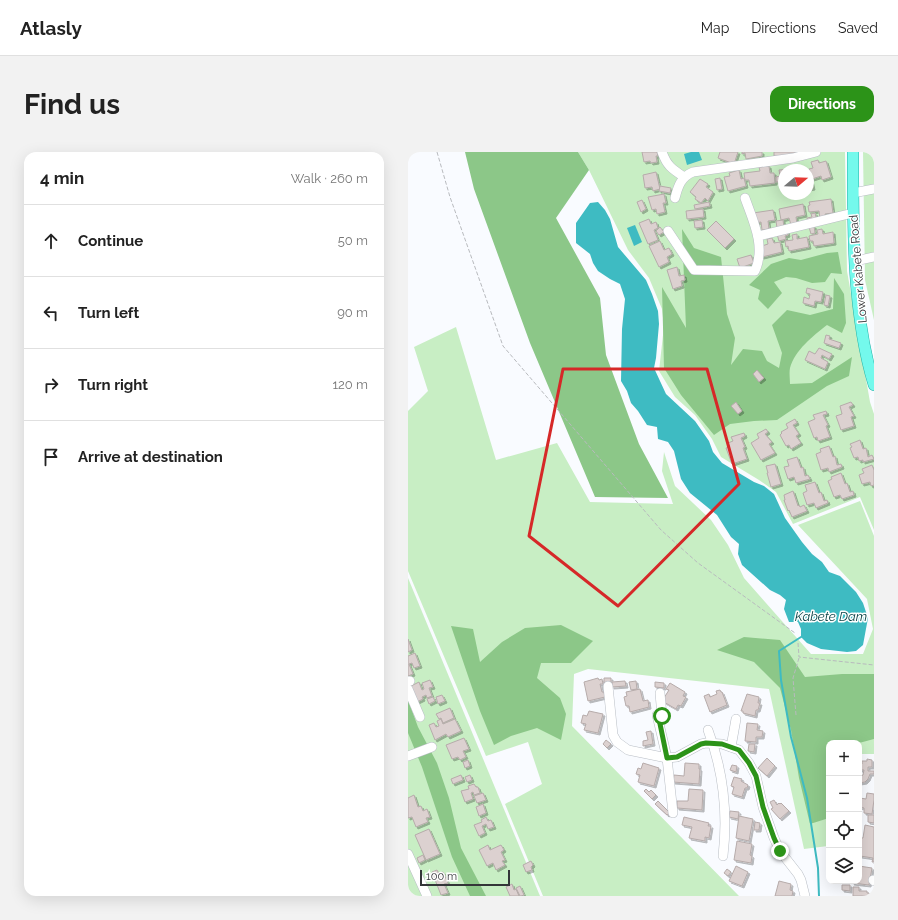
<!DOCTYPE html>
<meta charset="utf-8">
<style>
:root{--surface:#fff;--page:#f2f2f2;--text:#222;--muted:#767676;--line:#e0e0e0;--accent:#2c9318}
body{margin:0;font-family:Raleway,sans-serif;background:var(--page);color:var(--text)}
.controls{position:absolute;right:12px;bottom:12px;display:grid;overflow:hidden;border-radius:8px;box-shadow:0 4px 16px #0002}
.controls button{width:36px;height:36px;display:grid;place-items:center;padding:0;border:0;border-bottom:1px solid var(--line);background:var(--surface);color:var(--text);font:20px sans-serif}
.compass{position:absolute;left:370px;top:12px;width:36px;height:36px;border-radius:50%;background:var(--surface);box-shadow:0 4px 16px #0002;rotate:71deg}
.scale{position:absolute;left:12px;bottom:10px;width:90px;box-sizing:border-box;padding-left:4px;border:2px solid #333538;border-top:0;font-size:11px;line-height:14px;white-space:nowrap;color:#333538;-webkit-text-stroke:3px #fff;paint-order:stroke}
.stop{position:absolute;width:12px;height:12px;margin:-9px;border:3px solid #2c9318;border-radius:50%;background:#fff}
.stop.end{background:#2c9318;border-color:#fff;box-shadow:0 1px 4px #0008}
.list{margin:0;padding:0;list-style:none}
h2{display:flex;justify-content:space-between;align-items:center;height:52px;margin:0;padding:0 16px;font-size:17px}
h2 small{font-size:13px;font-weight:400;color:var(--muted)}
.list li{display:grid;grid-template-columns:26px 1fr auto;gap:12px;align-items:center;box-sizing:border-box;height:72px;padding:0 16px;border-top:1px solid var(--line)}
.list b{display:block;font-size:15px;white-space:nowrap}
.list em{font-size:13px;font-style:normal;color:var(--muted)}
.icon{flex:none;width:22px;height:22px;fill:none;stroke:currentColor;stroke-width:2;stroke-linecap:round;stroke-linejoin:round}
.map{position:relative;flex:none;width:466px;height:744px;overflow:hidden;border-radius:12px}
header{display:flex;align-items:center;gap:24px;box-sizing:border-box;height:56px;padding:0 20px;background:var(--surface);border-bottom:1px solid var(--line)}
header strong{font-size:19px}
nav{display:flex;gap:22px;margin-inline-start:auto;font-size:14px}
.intro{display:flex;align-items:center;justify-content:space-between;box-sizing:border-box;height:96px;padding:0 24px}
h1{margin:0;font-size:28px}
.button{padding:10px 18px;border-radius:12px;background:var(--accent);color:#fff;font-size:14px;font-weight:700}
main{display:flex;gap:24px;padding:0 24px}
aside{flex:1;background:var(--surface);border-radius:12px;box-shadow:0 4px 16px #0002}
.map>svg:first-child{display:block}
.green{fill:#c8eec4;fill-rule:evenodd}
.forest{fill:#8cc788}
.water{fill:#3ebbc2}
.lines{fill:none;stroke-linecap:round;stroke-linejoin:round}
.stream{stroke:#3ebbc2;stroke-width:2}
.building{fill:#dcd1d0;stroke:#b6abaa;filter:url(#shadow)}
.minor-casing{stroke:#b9bec5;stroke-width:10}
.major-casing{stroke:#21b2a5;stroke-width:12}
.path{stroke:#b8babe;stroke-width:1;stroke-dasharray:4 2;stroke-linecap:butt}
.minor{stroke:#fff;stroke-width:9}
.major{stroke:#74f9ec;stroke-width:11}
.route{stroke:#2c9318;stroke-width:5}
.marked{fill:none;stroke:#d62828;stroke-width:3;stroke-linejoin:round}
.labels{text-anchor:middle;stroke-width:3;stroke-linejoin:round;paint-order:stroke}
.street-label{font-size:12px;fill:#333538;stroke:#fff}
.water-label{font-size:13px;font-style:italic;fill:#013d40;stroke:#fff}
</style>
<header>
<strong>Atlasly</strong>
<nav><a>Map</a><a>Directions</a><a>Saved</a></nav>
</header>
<div class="intro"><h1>Find us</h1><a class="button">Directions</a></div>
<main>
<aside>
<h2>4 min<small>Walk · 260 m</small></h2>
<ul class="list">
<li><svg class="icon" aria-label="ahead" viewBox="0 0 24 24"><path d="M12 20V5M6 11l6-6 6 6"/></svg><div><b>Continue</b></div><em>50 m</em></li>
<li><svg class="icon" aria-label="left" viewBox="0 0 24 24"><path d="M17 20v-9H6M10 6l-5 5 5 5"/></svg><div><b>Turn left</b></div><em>90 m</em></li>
<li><svg class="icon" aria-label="right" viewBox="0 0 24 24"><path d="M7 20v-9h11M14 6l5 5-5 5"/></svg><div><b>Turn right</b></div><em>120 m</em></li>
<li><svg class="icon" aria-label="arrive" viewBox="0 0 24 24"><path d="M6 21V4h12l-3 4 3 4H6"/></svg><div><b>Arrive at destination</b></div></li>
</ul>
</aside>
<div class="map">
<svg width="466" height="744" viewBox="0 0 466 744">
<defs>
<filter id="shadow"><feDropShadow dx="2" dy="2" stdDeviation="0" flood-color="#0004"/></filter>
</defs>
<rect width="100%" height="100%" fill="#f9fbff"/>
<!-- green -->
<g class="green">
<path d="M 170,0 L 437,0 L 439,119 L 462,250 L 466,262 L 466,378 L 452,345 L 385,372 L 368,340 L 351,328 L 313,305 L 304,287 L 287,263 L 267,245 L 251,219 L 256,174 L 254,157 L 241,126 L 220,98 L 181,18 ZM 376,18 L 400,18 L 400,42 L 376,42 Z"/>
<polygon points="455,0 466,0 466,168 457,128"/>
<polygon points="48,175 88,308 149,291 182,350 265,352 254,319 256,300 267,334 303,368 320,393 336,426 403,502 455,502 465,477 459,447 390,373 452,349 466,384 466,602 453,602 451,603 451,591 421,591 421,691 420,694 396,697 361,537 180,517 166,522 164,574 331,744 135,744 97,652 134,632 120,590 78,604 0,419 0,259 20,239 6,195"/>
<polygon points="0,426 132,744 0,744"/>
</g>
<!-- forest -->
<g class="forest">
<polygon points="57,0 170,0 181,18 148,66 192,146 198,203 231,292 260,346 187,345 122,191 66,37"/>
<path d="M 274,77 L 286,96 L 313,105 L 319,162 L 327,186 L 323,213 L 335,197 L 354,199 L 359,209 L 371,216 L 374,201 L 364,173 L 379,158 L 402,163 L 425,157 L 426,126 L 436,142 L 438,171 L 434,181 L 419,173 C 405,184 387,198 382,216 C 381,221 382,227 382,232 L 404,231 L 444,205 L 441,224 L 419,234 L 369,268 L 346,269 L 322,272 L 306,283 L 273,243 L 256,216 L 254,135 L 278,176 Z"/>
<polygon points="430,100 434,122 423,121 417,130 404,131 388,126 378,125 366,130 374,141 360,157 350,147 352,138 341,133 363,112 381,106 393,108 419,101"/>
<polygon points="153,473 185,489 163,511 133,511 129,526 152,546 158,562 153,588 129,576 103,584 86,593 72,559 43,474 65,477 72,510 94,490 117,476"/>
<polygon points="336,485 372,488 397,525 434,522 466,522 466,587 451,591 421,591 421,666 402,672 391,626 383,578 372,536 346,510 309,498"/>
<polygon points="0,548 10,575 29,611 41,646 53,696 78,744 62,744 44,705 14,615 0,581"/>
</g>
<!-- water -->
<g class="water">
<polygon points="283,0 291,0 294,8 279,13 276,2"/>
<polygon points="190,50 197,58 202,67 210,95 238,128 244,142 250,159 251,172 248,206 246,216 258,242 287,269 301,289 305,300 314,311 346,330 356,334 366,342 377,366 394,390 404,402 414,410 421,420 432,424 448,440 455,451 460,466 455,493 448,499 439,500 413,497 399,491 393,485 393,477 390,470 381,470 376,457 378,448 372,443 362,438 334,413 330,402 331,392 323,385 309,363 282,341 273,327 266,299 260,290 250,287 249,275 239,273 230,259 223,251 219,239 213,229 214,177 217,147 212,132 202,127 190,119 185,111 182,102 168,91 168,71 182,51"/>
<polygon points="227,73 234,90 226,94 219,76"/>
</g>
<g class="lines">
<!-- stream -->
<polyline class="stream" points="393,485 371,499 373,528 383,585 399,646 410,716 411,744"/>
</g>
<!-- building -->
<g class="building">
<polygon points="234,0 249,0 250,4 248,4 249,10 243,11 242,9 236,10"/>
<polygon points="312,0 330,0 326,12 310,6"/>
<polygon points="334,0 354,0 354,4 338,7 337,1 334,2"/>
<polygon points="366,0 392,0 393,3 366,4"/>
<polygon points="410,8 411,11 418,9 423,25 414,28 413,24 404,27 401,17 405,16 403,10"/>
<polygon points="361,14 362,21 366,21 367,31 342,34 341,28 337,28 336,21 352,19 351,15"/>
<polygon points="393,16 393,18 376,18 376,36 374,36 373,30 368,30 368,25 372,24 371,18"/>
<polygon points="331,18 333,27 336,26 338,34 320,39 316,25 322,24 321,21"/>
<polygon points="248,20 252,37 245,39 244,35 237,36 235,23"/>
<polygon points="312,26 314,37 309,38 307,27"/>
<polygon points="292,27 300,32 298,35 305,40 300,49 297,46 293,51 287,47 288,45 282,40"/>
<polygon points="403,27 405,36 400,37 400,28"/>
<polygon points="252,34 263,36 262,41 251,39"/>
<polygon points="256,42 258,51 255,51 257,60 249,62 248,57 244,58 240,45"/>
<polygon points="423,47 425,61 417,62 418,66 412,67 411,59 401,60 400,54 402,53 401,50"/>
<polygon points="234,48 238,57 233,60 229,50"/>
<polygon points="301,50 302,54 287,57 286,53"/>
<polygon points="395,52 397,63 388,65 389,72 383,73 381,66 373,68 371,57"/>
<polygon points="295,57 296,65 279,67 278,59"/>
<polygon points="365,58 367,68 360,69 361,77 354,78 353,70 347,71 345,61"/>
<polygon points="407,61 409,69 400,71 399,66 404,65 403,62"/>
<polygon points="241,67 243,72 248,70 250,76 246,78 250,88 240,92 231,71"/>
<polygon points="294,68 295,75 287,76 286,69"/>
<polygon points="375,68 376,75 369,76 368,69"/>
<polygon points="308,69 326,87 317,96 299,78"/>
<polygon points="406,74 407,81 403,82 401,75"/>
<polygon points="252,75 256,80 251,83 248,79"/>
<polygon points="414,77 415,82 425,80 426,91 406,94 405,89 402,89 401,84 410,82 409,78"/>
<polygon points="379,79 380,83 377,84 378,87 371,89 369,82"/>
<polygon points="389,82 389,87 399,85 401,95 381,99 380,94 378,95 377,89 385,88 384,83"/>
<polygon points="364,86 366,91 372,90 374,100 354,105 351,95 360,92 359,87"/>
<polygon points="252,89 256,98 261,96 264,102 259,105 261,110 251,115 241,94"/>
<polygon points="343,103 346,111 332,116 329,107"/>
<polygon points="269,115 271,124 276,123 277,128 273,129 274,134 265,137 259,118"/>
<polygon points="399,136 415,140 413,150 407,149 406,154 395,151 396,145 401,147 402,142 398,141"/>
<polygon points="418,143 422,144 420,154 416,153"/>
<polygon points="418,183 422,184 421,187 433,191 431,196 416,191"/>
<polygon points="411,196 424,202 421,207 414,203 413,206 420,210 417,217 397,208 401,199 407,202"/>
<polygon points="349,218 356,226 351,230 345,222"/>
<polygon points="328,250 334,259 330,262 323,254"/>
<polygon points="443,250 445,253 441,255 446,264 443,265 446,274 433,278 428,264 434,262 432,254"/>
<polygon points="418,259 419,262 415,263 420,273 418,274 422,285 410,289 409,285 406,286 400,270 407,267 405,263"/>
<polygon points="387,267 389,271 385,273 391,282 388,284 393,291 383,297 381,293 378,294 372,283 374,281 373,280 380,276 378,272"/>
<polygon points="358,277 360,280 357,282 364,290 361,292 367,301 353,308 343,291 351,286 349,282"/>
<polygon points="336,281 337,284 333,286 337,295 335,296 339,307 324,312 318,296 321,295 320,291 325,289 323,285"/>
<polygon points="452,288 455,297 458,296 460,305 464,303 466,307 455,310 455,308 451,309 450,305 446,306 442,296 444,295 442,292"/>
<polygon points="421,294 425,305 427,304 429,313 433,312 434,315 421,320 420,316 413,318 408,302 413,300 412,297"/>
<polygon points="389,305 393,316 395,315 397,324 400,323 402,327 388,331 386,325 380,327 376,315 381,314 379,308"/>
<polygon points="367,312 373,332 363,335 359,321 360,321 358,314"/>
<polygon points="464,313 466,318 466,333 463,334 462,330 454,332 451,323 456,321 454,317"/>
<polygon points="433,321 437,332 439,331 442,340 445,339 446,343 434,347 432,343 426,345 420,329 424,327 423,325"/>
<polygon points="407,330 411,341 413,340 416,349 419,348 420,351 408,356 406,351 399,353 395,341 399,339 397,333"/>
<polygon points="385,339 390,354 391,353 392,355 396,353 399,359 384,365 381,358 380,359 376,348 377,348 376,343"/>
<polygon points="0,487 4,498 0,500"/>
<polygon points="7,501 12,514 6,516 4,511 1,512 5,522 0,524 0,504"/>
<polygon points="190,526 191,528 194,527 195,532 192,532 194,540 196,540 197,545 180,549 176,530"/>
<polygon points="196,526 203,526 203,532 196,531"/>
<polygon points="22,528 25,535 21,536 24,544 19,546 18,543 14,545 15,547 9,550 3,534 11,530 14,538 16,537 14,531"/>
<polygon points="217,529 218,534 204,535 204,530"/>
<polygon points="228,529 229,537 223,538 221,530"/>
<polygon points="247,530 256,531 256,536 247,535"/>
<polygon points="262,531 277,540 275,544 278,545 273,554 270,553 268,557 254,549 261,538 258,537"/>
<polygon points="232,537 235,549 240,548 241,555 222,560 221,554 218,554 216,545 219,544 218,540"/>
<polygon points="312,538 313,540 314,540 319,553 302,560 296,544 301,542 302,545 309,542 308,539"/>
<polygon points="339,542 351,545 350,551 352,551 350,558 348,558 347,564 335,561 335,559 333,559"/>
<polygon points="34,543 37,549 30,552 28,545"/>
<polygon points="25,545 27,549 21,552 19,547"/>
<polygon points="42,556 46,566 35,571 33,566 31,567 28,562"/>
<polygon points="181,559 195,562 190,581 176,578 178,572 173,571 175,563 179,564"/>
<polygon points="33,567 35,572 47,567 53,579 40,585 38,582 27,588 21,573 26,571 28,575 31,574 29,569"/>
<polygon points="339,571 350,572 349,578 355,579 354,585 348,585 348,590 337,589"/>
<polygon points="243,579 245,592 235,594 235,589 240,588 238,580"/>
<polygon points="56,586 61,597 55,599 58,605 52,608 50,605 44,607 38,593"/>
<polygon points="198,588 203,592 199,596 195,592"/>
<polygon points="341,592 347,592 346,600 340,599"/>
<polygon points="359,606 367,614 359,624 350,616"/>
<polygon points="459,607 464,608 464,615 460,615 460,619 466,619 466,622 462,622 460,627 457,630 451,631 451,624 453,624 455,623 456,618 451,618 451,611 454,612 454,609 459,609"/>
<polygon points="60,608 62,614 57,616 55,610"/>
<polygon points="235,611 251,616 246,634 230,630 232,623 228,622 230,616 233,617"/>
<polygon points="277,611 291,612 291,617 292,617 291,632 265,630 266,623 276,624"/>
<polygon points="324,613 329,614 328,620 322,618"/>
<polygon points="53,623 55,628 45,632 43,627"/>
<polygon points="62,623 64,628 59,630 57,625"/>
<polygon points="326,625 334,627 333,629 340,633 339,636 337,636 334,645 324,642 326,635 323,634"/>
<polygon points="66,632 68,635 70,635 72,641 66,643 65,640 63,641 65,647 57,650 53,639 61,637 60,634"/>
<polygon points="238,637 241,640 243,638 248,643 244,647 236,639"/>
<polygon points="281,637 295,638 294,658 269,656 269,649 280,649"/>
<polygon points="75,641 78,648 69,651 66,644"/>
<polygon points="459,641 466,642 466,648 464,662 456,661 456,656 451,655 452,646 458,647"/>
<polygon points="6,643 10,655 13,654 15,659 19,657 22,665 18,666 20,670 8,675 4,665 0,666 0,646"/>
<polygon points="366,648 369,653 371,651 372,652 373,651 381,659 372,667 363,657 365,656 362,650"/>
<polygon points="250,649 262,661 259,663 247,652"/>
<polygon points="75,652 78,661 71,664 68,655"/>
<polygon points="322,659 331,660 330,667 321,665"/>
<polygon points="460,663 466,663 466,671 460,670"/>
<polygon points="331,664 345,667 341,689 328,686"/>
<polygon points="78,665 80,669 83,668 86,675 80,677 78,672 74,674 77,681 71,684 66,673 74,670 73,668"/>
<polygon points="276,665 301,671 300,674 303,674 301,686 297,685 297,689 281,686 284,675 274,673"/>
<polygon points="347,670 352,671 351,678 346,678"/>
<polygon points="457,673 466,675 466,710 464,710 465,706 452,704 453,700 451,700 451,688 453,688 453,686 455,686"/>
<polygon points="21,677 32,702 18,708 7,683"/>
<polygon points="329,689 344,692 342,703 344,704 343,711 326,708"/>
<polygon points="80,693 82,698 93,693 96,698 93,700 97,708 94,709 97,713 88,718 85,711 79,714 71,698"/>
<polygon points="15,703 17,708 11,711 9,706"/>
<polygon points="123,709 125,713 123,715 124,718 118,720 115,713"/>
<polygon points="328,714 340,720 334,734 321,729"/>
<polygon points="451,714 464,716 461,733 444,731 445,729 451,729"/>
<polygon points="319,717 323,720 320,724 316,721"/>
<polygon points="29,718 31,722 35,720 40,731 36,732 40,741 33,743 24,720"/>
<polygon points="371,729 383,732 382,738 385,739 384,744 367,744"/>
<polygon points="104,732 106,738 108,737 111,744 102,744 98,735"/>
<polygon points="434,733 442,733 442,739 434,738"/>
<polygon points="112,734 116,743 113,744 112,744 108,736"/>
<polygon points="445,735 451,735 451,739 459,739 459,741 461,741 462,744 445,744"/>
</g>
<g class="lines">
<defs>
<g id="minor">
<path d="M 254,0 C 259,14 264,17 276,25"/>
<polyline points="445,41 466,37"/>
<path d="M 267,46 C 270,34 273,25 285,20 L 385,6 L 408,0"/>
<path d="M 260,79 L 286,118 L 347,119 C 358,94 345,69 337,46"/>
<polyline points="350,84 445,61"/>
<polyline points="447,109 466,105"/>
<polyline points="0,529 2,529"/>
<polyline points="200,534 205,583 209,590 220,598 259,606 269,605 293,592 298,591 314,592 331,598 341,611 348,624 355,655 366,686 372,699 390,722 393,728 397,744"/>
<polyline points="0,537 12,565"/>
<polyline points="249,563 259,606 265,661"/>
<polyline points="251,567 254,564 252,541"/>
<path d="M 300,578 C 315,618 320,661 315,704"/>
<polyline points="323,595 328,567"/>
<polyline points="0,604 24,595"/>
<polyline points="0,702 19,744"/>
<polyline points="465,728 466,729"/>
</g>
<path id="major" d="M 445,0 C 445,75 444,161 466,233"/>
</defs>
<!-- minor casing -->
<use href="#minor" class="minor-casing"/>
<!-- major casing -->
<use href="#major" class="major-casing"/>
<!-- path -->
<g class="path">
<polyline points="29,0 42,45 95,194 253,378 290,411 387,481"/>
<polyline points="390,491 391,505 466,513"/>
<polyline points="388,563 385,526 391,506"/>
</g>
<!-- minor -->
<use href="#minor" class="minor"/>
<!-- major -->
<use href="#major" class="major"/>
</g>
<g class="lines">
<!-- route -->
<polyline class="route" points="254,564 251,567 259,606 269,605 293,592 298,591 314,592 331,598 341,611 348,624 355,655 366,686 372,699"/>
</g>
<!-- marked area -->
<path class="marked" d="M 155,217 L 299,217 L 331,332 L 210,454 L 121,384 Z"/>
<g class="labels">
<!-- street labels -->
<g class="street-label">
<text transform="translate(450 117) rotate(-95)" y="4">Lower Kabete Road</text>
</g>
<!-- water labels -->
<g class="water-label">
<text x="423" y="469">Kabete Dam</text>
</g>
</g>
</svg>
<div class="controls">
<button>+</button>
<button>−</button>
<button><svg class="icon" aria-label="locate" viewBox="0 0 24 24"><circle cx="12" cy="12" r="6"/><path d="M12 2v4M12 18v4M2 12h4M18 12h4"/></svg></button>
<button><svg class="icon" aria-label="layers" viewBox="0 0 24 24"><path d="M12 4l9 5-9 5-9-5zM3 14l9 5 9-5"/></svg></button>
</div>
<svg class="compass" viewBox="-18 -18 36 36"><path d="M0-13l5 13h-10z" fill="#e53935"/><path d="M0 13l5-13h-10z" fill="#767676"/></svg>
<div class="scale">100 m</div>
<div class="stop" style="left:254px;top:564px"></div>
<div class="stop end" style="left:372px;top:699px"></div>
</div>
</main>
